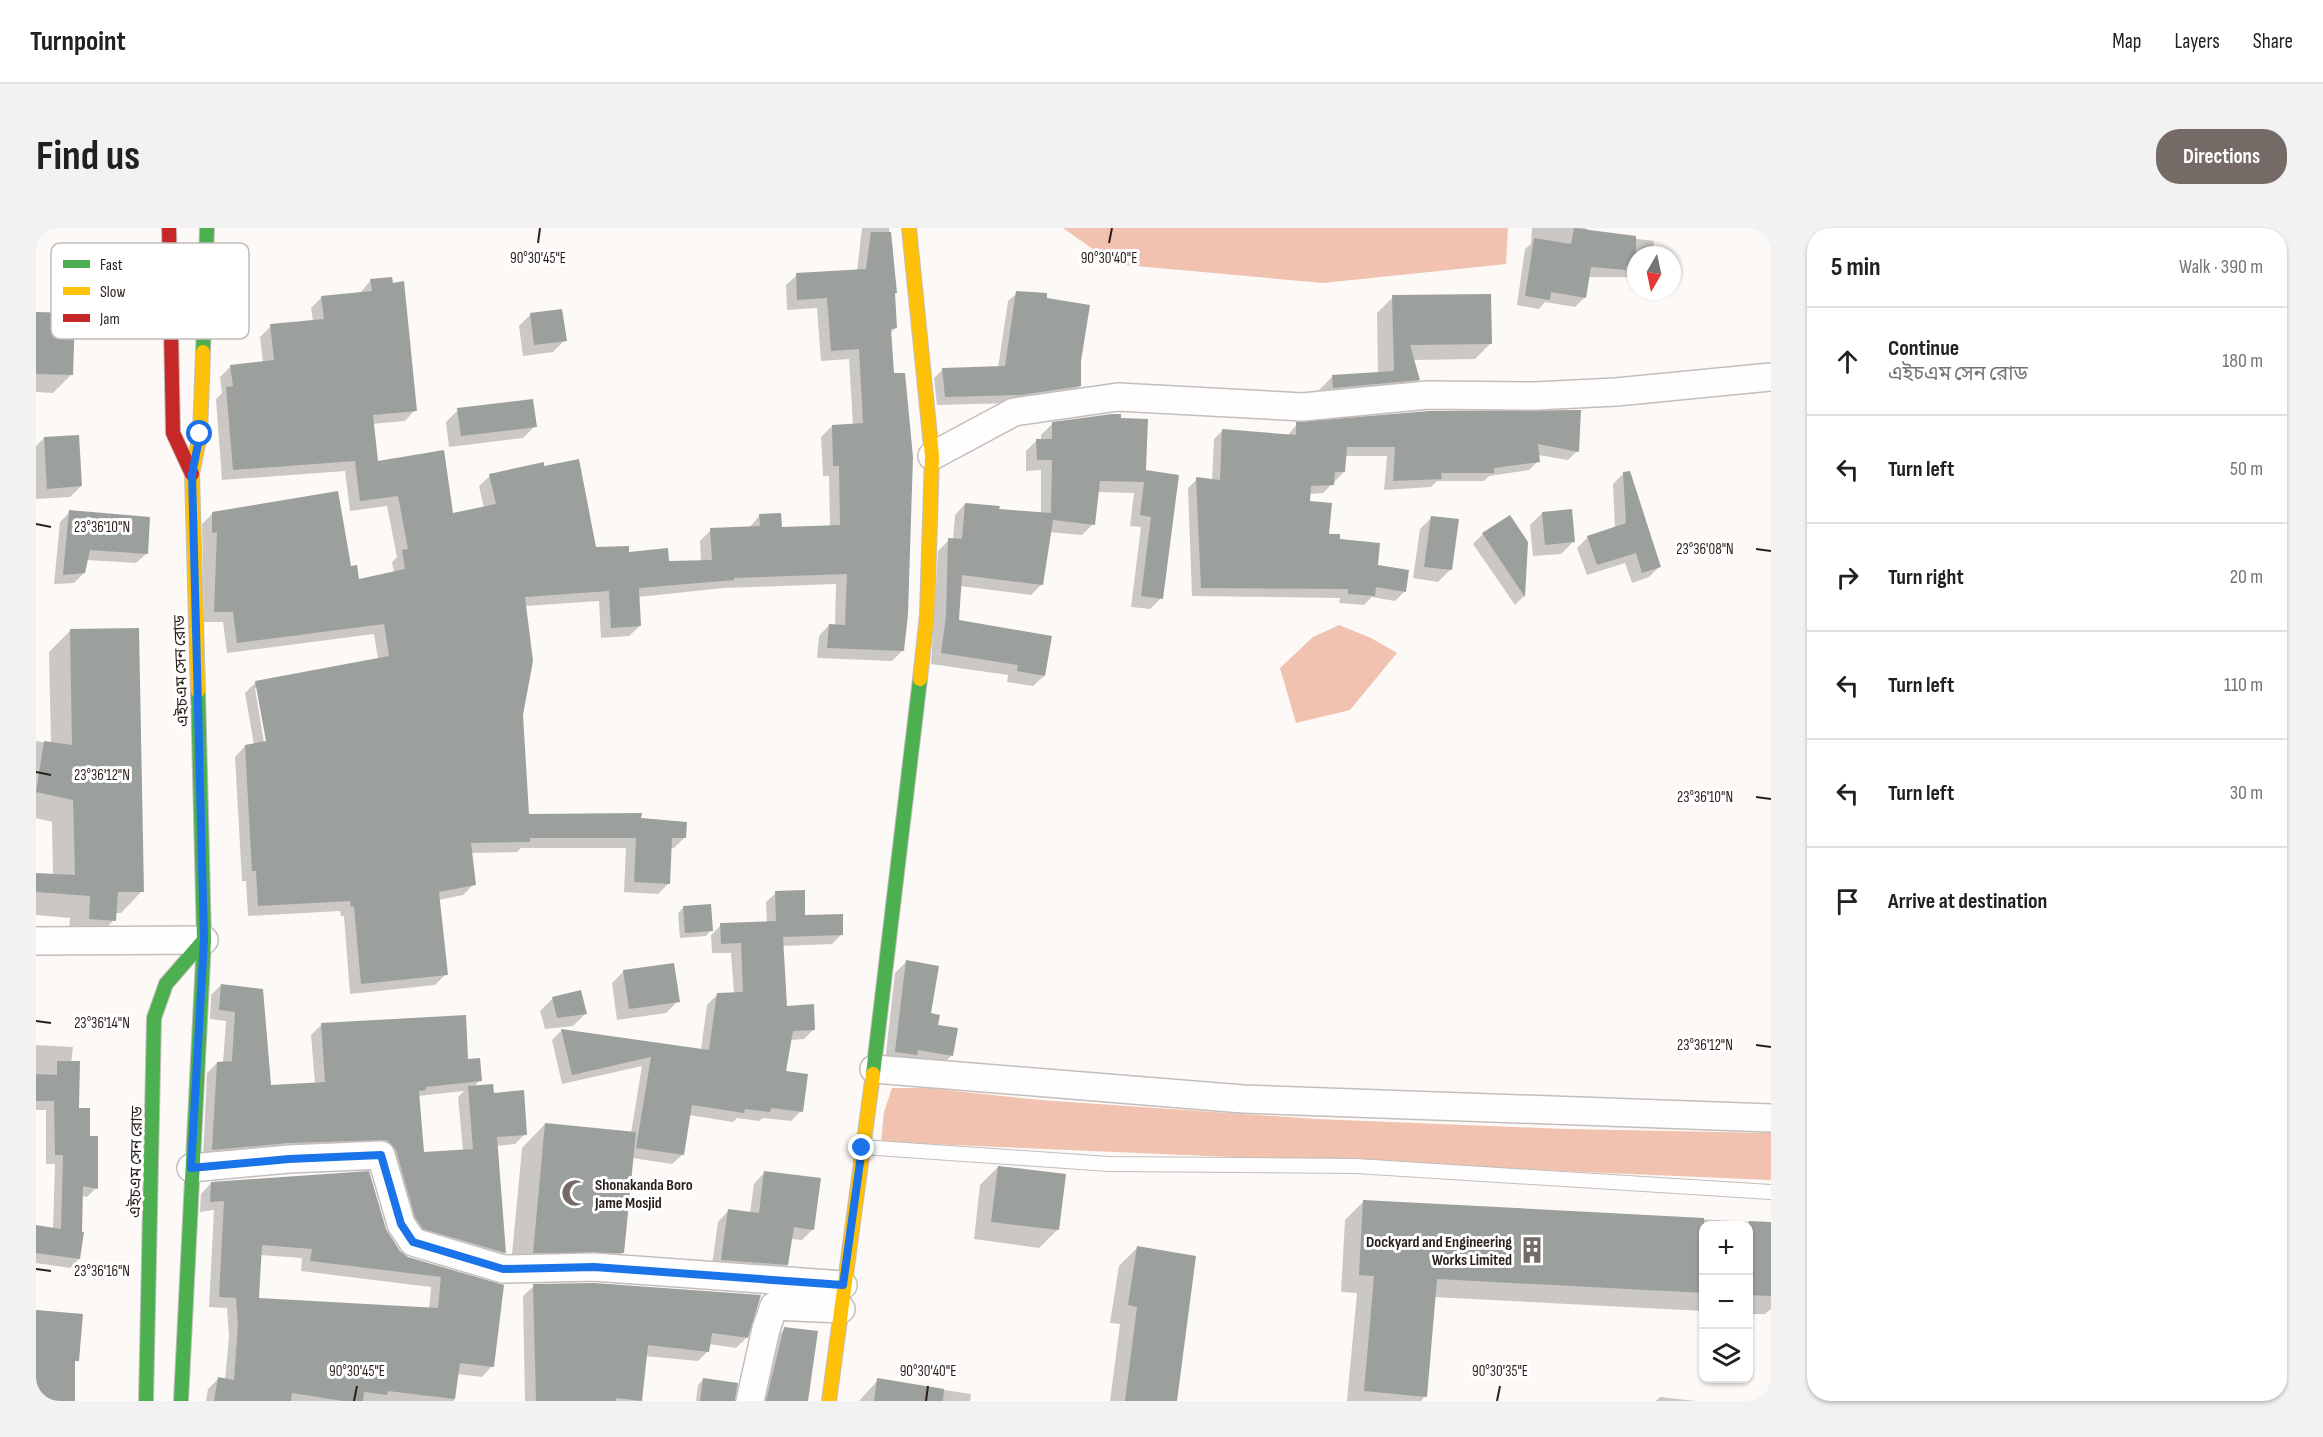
<!DOCTYPE html>
<meta charset="utf-8">
<style>
:root{--surface:#fff;--page:#f2f2f2;--text:#202124;--muted:#757577;--line:#e0e0e0;--accent:#746b67}
body{margin:0;font-family:"Sofia Sans Condensed","Noto Sans Bengali",sans-serif;background:var(--page);color:var(--text)}
.controls{position:absolute;right:18px;bottom:18px;display:grid;overflow:hidden;border-radius:12px;box-shadow:0 2px 4px #0004}
.controls button{width:54px;height:54px;display:grid;place-items:center;padding:0;border:0;border-bottom:2px solid var(--line);background:var(--surface);color:var(--text);font:30px sans-serif}
.compass{position:absolute;left:1591px;top:18px;width:54px;height:54px;border-radius:50%;background:var(--surface);box-shadow:0 2px 4px #0004;rotate:189deg}
.stop{position:absolute;width:18px;height:18px;margin:-14px;border:4px solid #1a73e8;border-radius:50%;background:#fff}
.stop.end{background:#1a73e8;border-color:#fff;box-shadow:0 2px 6px #0008}
.list{margin:0;padding:0;list-style:none}
h2{display:flex;justify-content:space-between;align-items:center;height:78px;margin:0;padding:0 24px;font-size:26px}
h2 small{font-size:20px;font-weight:400;color:var(--muted)}
.list li{display:grid;grid-template-columns:39px 1fr auto;gap:18px;align-items:center;box-sizing:border-box;height:108px;padding:0 24px;border-top:2px solid var(--line)}
.list b{display:block;font-size:22px;white-space:nowrap}
.list p{margin:0;font-size:20px;white-space:nowrap;color:var(--muted)}
.list em{font-size:20px;font-style:normal;color:var(--muted)}
.icon{flex:none;width:33px;height:33px;fill:none;stroke:currentColor;stroke-width:2;stroke-linecap:round;stroke-linejoin:round}
.map{position:relative;flex:none;width:1735px;height:1173px;overflow:hidden;border-radius:24px}
header{display:flex;align-items:center;gap:36px;box-sizing:border-box;height:84px;padding:0 30px;background:var(--surface);border-bottom:2px solid var(--line)}
header strong{font-size:28px}
nav{display:flex;gap:33px;margin-inline-start:auto;font-size:21px}
.intro{display:flex;align-items:center;justify-content:space-between;box-sizing:border-box;height:144px;padding:0 36px}
h1{margin:0;font-size:42px}
.button{padding:15px 27px;border-radius:24px;background:var(--accent);color:#fff;font-size:21px;font-weight:700}
main{display:flex;gap:36px;padding:0 36px}
aside{flex:1;background:var(--surface);border-radius:24px;box-shadow:0 2px 4px #0004}
.map>svg:first-child{display:block}
.water{fill:#f0c2af}
.shadow{fill:#0003;fill-rule:evenodd}
.building{fill:#9ca09d;fill-rule:evenodd}
.lines{fill:none;stroke-linecap:round;stroke-linejoin:round}
.lane-casing{stroke:#c4bdba;stroke-width:16}
.street-casing{stroke:#c4bdba;stroke-width:30}
.fast-casing{stroke:#c4bdba;stroke-width:16}
.slow-casing{stroke:#c4bdba;stroke-width:16}
.jam-casing{stroke:#c4bdba;stroke-width:16}
.lane{stroke:#fffefe;stroke-width:14}
.street{stroke:#fffefe;stroke-width:27}
.fast{stroke:#4caf50;stroke-width:14}
.slow{stroke:#ffc107;stroke-width:14}
.jam{stroke:#c62828;stroke-width:14}
.route{stroke:#1a73e8;stroke-width:8}
.ticks{fill:none;stroke:#2a1f1a;stroke-width:2}
.labels{text-anchor:middle;stroke-width:6;stroke-linejoin:round;paint-order:stroke}
.street-label{font-size:16px;fill:#2a1f1a;stroke:#fff}
.poi-label{font-size:16px;font-weight:bold;fill:#2a1f1a;stroke:#fff;text-anchor:start}
.key{fill:#fff;stroke:#bfbcba;stroke-width:1.5}
.key-label{font-size:16px;fill:#2a1f1a}
.ticks-label{font-size:15px;text-anchor:middle;fill:#2a1f1a;stroke:#fff;stroke-width:6;stroke-linejoin:round;paint-order:stroke}
</style>
<header>
<strong>Turnpoint</strong>
<nav><a>Map</a><a>Layers</a><a>Share</a></nav>
</header>
<div class="intro"><h1>Find us</h1><a class="button">Directions</a></div>
<main>
<div class="map">
<svg width="1735" height="1173" viewBox="0 0 1735 1173">
<rect width="100%" height="100%" fill="#fdf9f7"/>
<!-- water -->
<g class="water">
<polygon points="1027,0 1472,0 1470,36 1287,55 1078,36"/>
<polygon points="1303,397 1335,410 1361,425 1314,482 1260,495 1244,440 1277,409"/>
<polygon points="856,860 892,860 1004,872 1281,891 1530,901 1735,905 1735,952 845,914 848,884"/>
</g>
<!-- shadow -->
<g class="shadow">
<path d="M 826,0 L 853,0 L 860,100 L 854,105 L 867,422 L 856,433 L 781,430 L 783,408 L 793,397 L 799,398 L 800,356 L 688,360 L 602,369 L 604,398 L 593,408 L 565,410 L 563,373 L 489,378 L 486,487 L 492,588 L 604,592 L 649,609 L 638,620 L 634,620 L 632,656 L 622,666 L 588,664 L 590,620 L 485,620 L 481,624 L 435,625 L 438,656 L 427,667 L 402,672 L 410,746 L 399,757 L 314,766 L 308,688 L 305,688 L 304,683 L 212,688 L 210,653 L 206,653 L 199,529 L 209,518 L 218,517 L 209,465 L 220,454 L 342,431 L 338,406 L 191,425 L 187,394 L 168,394 L 166,296 L 176,286 L 314,340 L 322,352 L 358,345 L 356,334 L 361,329 L 351,278 L 314,283 L 309,243 L 186,252 L 180,171 L 186,165 L 184,149 L 195,138 L 227,135 L 224,109 L 235,98 L 277,93 L 275,80 L 286,69 L 324,65 L 335,52 L 379,182 L 369,193 L 336,196 L 341,234 L 416,287 L 448,280 L 443,258 L 454,248 L 559,321 L 632,335 L 665,334 L 664,313 L 675,302 L 713,300 L 724,287 L 745,300 L 794,298 L 793,248 L 787,248 L 785,209 L 796,198 L 817,197 L 813,131 L 785,133 L 781,80 L 751,82 L 750,57 L 761,47 L 821,43 ZM 219,460 L 222,460 L 232,520 L 229,521 Z"/>
<polygon points="1496,0 1549,0 1559,6 1618,13 1616,27 1600,27 1600,49 1552,49 1549,69 1539,79 1509,74 1503,81 1481,77 1489,21 1495,16"/>
<polygon points="981,65 1010,72 1044,133 1044,158 1035,166 975,175 901,177 898,150 907,141 962,140 972,73"/>
<polygon points="1357,69 1455,115 1439,131 1377,132 1383,152 1367,167 1282,175 1281,164 1297,148 1342,146 1341,85"/>
<polygon points="0,85 35,147 17,165 0,164"/>
<polygon points="495,86 529,112 517,124 487,128 483,98"/>
<polygon points="422,182 499,198 487,210 413,219 410,194"/>
<polygon points="1393,184 1541,223 1532,232 1502,227 1502,233 1493,242 1453,248 1448,253 1401,253 1395,259 1348,262 1351,228 1309,228 1308,244 1287,265 1273,266 1273,274 1292,308 1340,339 1368,364 1359,373 1336,369 1328,377 1303,375 1304,370 1156,368 1152,260 1161,251 1176,253 1178,211 1187,202 1252,207 1261,196"/>
<polygon points="1016,196 1109,244 1141,248 1125,370 1114,381 1095,379 1105,299 1094,298 1098,265 1061,264 1057,296 1046,307 1013,304 1006,356 995,367 924,358 921,393 1008,448 997,458 971,454 972,447 895,436 902,323 913,312 917,312 919,287 929,276 962,283 1005,285 1005,242 990,243 990,223 1001,212 1005,212 1005,207"/>
<polygon points="8,210 45,258 34,269 0,271 0,218"/>
<polygon points="1588,245 1624,338 1613,349 1596,355 1589,335 1551,347 1541,320 1552,309 1579,300 1577,256"/>
<polygon points="34,284 110,326 100,335 51,332 48,345 38,355 18,356 24,294"/>
<polygon points="1506,285 1537,314 1525,326 1497,328 1494,297"/>
<polygon points="1396,289 1414,342 1402,354 1377,350 1384,301"/>
<polygon points="1447,306 1490,315 1488,368 1479,377 1437,316"/>
<polygon points="35,402 106,663 85,685 79,685 78,692 57,714 32,712 34,690 0,687 0,646 17,647 16,594 0,590 0,513 15,516 13,424"/>
<polygon points="740,665 768,688 806,706 796,716 746,718 749,779 778,801 768,811 754,812 749,844 765,883 755,893 727,890 723,893 701,890 697,894 653,887 646,927 636,936 596,930 586,1025 563,1048 474,1048 486,920 509,896 595,905 606,838 526,856 516,812 526,802 665,822 671,777 681,767 698,766 695,725 676,725 675,707 685,697 731,695 730,674"/>
<polygon points="648,679 675,702 670,708 644,710 642,685"/>
<polygon points="870,734 916,827 905,838 849,834 859,745"/>
<polygon points="588,743 642,773 630,785 581,792 576,755"/>
<path d="M 185,757 L 226,762 L 234,859 L 279,856 L 275,807 L 285,797 L 430,833 L 444,852 L 438,859 L 456,866 L 489,906 L 479,916 L 460,918 L 469,1025 L 459,1034 L 377,1010 L 350,932 L 167,931 L 171,845 L 181,835 L 187,835 L 190,793 L 174,791 L 175,767 ZM 428,863 L 422,869 L 427,923 L 386,926 L 382,868 Z"/>
<polygon points="544,764 549,786 537,798 509,801 504,783 516,771"/>
<polygon points="0,817 37,819 35,835 41,881 52,909 60,960 51,969 46,968 43,1031 34,1040 0,1035 0,999 17,1001 19,936 10,936 10,882 0,882"/>
<polygon points="962,939 1021,1002 1003,1020 938,1011 944,957"/>
<polygon points="729,944 777,1001 766,1012 755,1011 751,1037 740,1048 675,1043 682,994 693,982 714,985 718,956"/>
<path d="M 175,955 L 349,1001 L 363,1024 L 372,1030 L 466,1058 L 456,1138 L 446,1149 L 421,1146 L 418,1173 L 170,1173 L 172,1161 L 182,1151 L 189,1152 L 193,1108 L 191,1080 L 173,1079 L 178,982 L 164,984 L 165,966 ZM 224,1027 L 266,1030 L 265,1043 L 395,1059 L 393,1081 L 222,1071 Z"/>
<polygon points="1327,974 1735,995 1735,1081 1729,1086 1712,1086 1712,998 1668,998 1668,1083 1398,1069 1389,1168 1385,1173 1311,1173 1321,1065 1305,1064 1309,992"/>
<polygon points="1101,1020 1139,1173 1074,1173 1084,1096 1074,1095 1083,1038"/>
<polygon points="498,1058 710,1110 700,1120 673,1116 672,1123 662,1133 609,1128 604,1173 489,1173 487,1068"/>
<polygon points="749,1101 771,1173 719,1173 732,1117"/>
<polygon points="668,1151 698,1173 660,1173 662,1157"/>
<polygon points="842,1152 935,1166 934,1173 823,1173"/>
<polygon points="1624,1169 1660,1173 1620,1173"/>
</g>
<!-- building -->
<g class="building">
<polygon points="1538,0 1600,8 1600,39 1590,38 1590,42 1555,39 1550,70 1515,64 1514,72 1489,68 1498,10 1535,16"/>
<polygon points="835,4 855,4 861,65 859,65 861,100 855,101 858,145 869,145 877,229 872,386 868,423 791,420 793,396 809,397 811,346 698,350 698,352 603,360 605,398 575,400 573,363 489,369 497,433 487,487 493,586 606,585 605,590 651,594 650,610 636,610 634,656 598,654 600,610 494,610 494,614 435,615 440,657 403,664 412,747 325,756 318,678 315,679 314,673 222,678 220,643 216,643 209,517 230,513 219,453 353,428 348,396 201,415 197,384 178,384 181,304 176,305 176,284 302,263 315,338 321,337 323,351 369,341 366,322 372,321 362,268 324,273 319,233 197,242 190,159 197,158 194,137 238,132 234,96 288,91 285,68 336,63 334,51 356,49 357,55 368,53 381,183 337,187 342,233 408,222 417,285 460,276 453,246 508,234 508,238 543,231 560,319 593,318 593,324 632,320 633,333 676,332 674,300 724,298 723,286 745,285 746,299 804,297 803,238 797,238 796,197 827,195 823,121 795,123 791,70 761,72 760,45 830,41"/>
<polygon points="980,63 1011,65 1011,70 1054,77 1045,133 1045,158 985,167 909,169 906,140 969,138"/>
<polygon points="1455,66 1456,116 1374,117 1384,152 1297,160 1296,147 1358,143 1356,67"/>
<polygon points="526,81 531,113 498,117 494,85"/>
<polygon points="0,84 39,85 37,147 0,146"/>
<polygon points="497,171 501,199 425,208 421,180"/>
<polygon points="1545,182 1543,224 1502,216 1504,234 1458,240 1458,245 1405,245 1406,251 1357,253 1359,219 1311,219 1309,244 1299,244 1298,257 1275,258 1274,273 1296,275 1293,306 1304,306 1304,311 1344,315 1342,337 1373,342 1370,364 1340,359 1339,368 1312,366 1312,361 1165,360 1160,249 1184,252 1186,201 1260,207 1260,194 1393,183"/>
<polygon points="1076,186 1085,186 1085,190 1112,191 1110,242 1143,247 1127,371 1105,368 1115,289 1104,287 1108,254 1064,253 1059,297 1017,292 1007,357 926,347 923,392 1016,408 1009,448 981,443 982,437 905,425 910,388 912,310 926,311 929,275 964,278 963,281 1015,285 1016,232 1001,232 1000,211 1016,211 1016,194"/>
<polygon points="43,207 46,258 11,261 8,209"/>
<polygon points="1594,243 1625,339 1606,345 1600,325 1561,337 1551,308 1590,295 1587,244"/>
<polygon points="1536,281 1539,314 1509,317 1506,284"/>
<polygon points="33,282 114,289 112,326 54,322 49,345 27,347"/>
<polygon points="1474,287 1492,314 1489,369 1446,305"/>
<polygon points="1395,288 1423,291 1416,342 1388,339"/>
<polygon points="103,400 108,664 82,664 80,693 53,691 54,668 0,664 0,645 39,647 37,572 0,564 8,513 36,517 34,401"/>
<polygon points="769,662 769,687 807,686 807,707 747,709 751,778 778,776 779,802 757,803 750,843 772,846 767,884 735,880 734,884 709,881 708,885 656,877 648,927 600,920 615,829 536,847 525,801 673,822 681,765 707,764 705,715 685,716 684,695 740,693 739,663"/>
<polygon points="675,676 677,703 649,705 647,678"/>
<polygon points="870,732 903,738 895,785 904,787 902,797 922,800 917,828 882,822 881,827 859,824"/>
<polygon points="638,735 644,774 593,781 587,742"/>
<polygon points="185,756 227,761 235,857 289,854 285,795 430,787 432,831 444,830 446,853 390,859 390,862 383,863 388,924 437,921 432,858 457,856 458,865 488,862 491,907 461,909 470,1025 387,1001 379,989 360,922 351,912 252,915 176,922 181,834 196,833 199,784 183,782"/>
<polygon points="545,762 551,786 521,790 516,769"/>
<polygon points="21,833 44,833 43,880 54,880 54,908 62,908 62,961 47,958 46,1004 48,1004 44,1031 0,1025 0,997 25,1001 27,927 19,927 18,873 0,873 0,846 21,847"/>
<polygon points="509,895 600,904 588,1025 497,1025"/>
<polygon points="962,938 1030,946 1023,1002 955,994"/>
<path d="M 333,943 L 350,1001 L 364,1023 L 372,1029 L 468,1057 L 458,1139 L 424,1135 L 419,1171 L 352,1163 L 351,1167 L 328,1164 L 327,1173 L 307,1173 L 256,1165 L 255,1173 L 178,1173 L 182,1149 L 198,1152 L 202,1097 L 200,1070 L 183,1069 L 188,973 L 174,974 L 175,954 ZM 226,1017 L 276,1021 L 274,1033 L 405,1049 L 402,1080 L 223,1070 Z"/>
<polygon points="728,943 785,950 778,1002 758,999 752,1037 685,1032 692,981 723,985"/>
<polygon points="1327,972 1668,990 1668,1065 1401,1051 1391,1169 1328,1163 1338,1048 1323,1047"/>
<polygon points="1713,993 1735,994 1735,1068 1713,1067"/>
<polygon points="1101,1018 1160,1028 1141,1173 1089,1173 1101,1079 1092,1077"/>
<polygon points="558,1055 725,1067 712,1110 676,1105 673,1124 612,1117 606,1173 580,1170 580,1173 500,1173 497,1056"/>
<polygon points="0,1082 47,1086 43,1133 39,1133 39,1173 0,1173"/>
<polygon points="748,1099 782,1103 772,1173 730,1173"/>
<polygon points="667,1150 702,1155 699,1173 664,1173"/>
<polygon points="841,1150 908,1161 907,1173 838,1173"/>
</g>
<g class="lines">
<defs>
<polyline id="lane" points="826,919 1073,936 1320,938 1735,964"/>
<g id="street">
<polyline points="896,228 978,184 1082,169 1267,179 1392,167 1499,168 1580,164 1735,149"/>
<polyline points="0,713 168,712"/>
<polyline points="838,841 1207,871 1735,890"/>
<polyline points="155,940 253,931 345,927 365,996 377,1014 467,1041 558,1039 807,1057"/>
<polyline points="714,1173 730,1101 738,1078 805,1081"/>
</g>
<g id="fast">
<polyline points="167,124 171,0"/>
<polyline points="837,846 884,451"/>
<polyline points="110,1173 118,790 130,756 168,712"/>
<polyline points="145,1173 168,712 162,463"/>
</g>
<g id="slow">
<polyline points="873,0 896,228 891,387 884,451"/>
<polyline points="162,463 156,246 164,206 167,124"/>
<polyline points="793,1173 837,846"/>
</g>
<polyline id="jam" points="133,0 137,205 156,246"/>
</defs>
<!-- lane casing -->
<use href="#lane" class="lane-casing"/>
<!-- street casing -->
<use href="#street" class="street-casing"/>
<!-- fast casing -->
<use href="#fast" class="fast-casing"/>
<!-- slow casing -->
<use href="#slow" class="slow-casing"/>
<!-- jam casing -->
<use href="#jam" class="jam-casing"/>
<!-- lane -->
<use href="#lane" class="lane"/>
<!-- street -->
<use href="#street" class="street"/>
<!-- fast -->
<use href="#fast" class="fast"/>
<!-- slow -->
<use href="#slow" class="slow"/>
<!-- jam -->
<use href="#jam" class="jam"/>
</g>
<g class="lines">
<!-- route -->
<polyline class="route" points="164,206 156,246 168,712 155,940 253,931 345,927 365,996 377,1014 467,1041 558,1039 807,1057 826,920"/>
</g>
<!-- ticks -->
<path class="ticks" d="M 502,15 L 504,0M 1073,15 L 1076,0M 0,296 L 15,299M 1720,321 L 1735,323M 0,544 L 15,547M 1720,569 L 1735,571M 0,793 L 15,795M 1720,817 L 1735,819M 0,1041 L 15,1043M 318,1173 L 321,1158M 890,1173 L 892,1158M 1461,1173 L 1464,1158"/>
<!-- icons -->
<defs>
<symbol id="mosque-bare" viewBox="-9 -9 18 18"><path d="M3.5-4.9A6 6 0 1 0 3.5 4.9A5 5 0 1 1 3.5-4.9Z" fill="#746b67" stroke="#fff" stroke-width="2.5" paint-order="stroke"/></symbol>
<symbol id="building-bare" viewBox="-9 -9 18 18"><path d="M-4-6H4V6H1V3H-1V6H-4ZM-2.5-4.3h1.7v1.8h-1.7ZM.8-4.3h1.7v1.8H.8ZM-2.5-1h1.7V.8h-1.7ZM.8-1h1.7V.8H.8Z" fill="#746b67" stroke="#fff" stroke-width="2.5" paint-order="stroke"/></symbol>
</defs>
<g fill-rule="evenodd">
<use href="#mosque-bare" x="520" y="946" width="38" height="38"/>
<use href="#building-bare" x="1477" y="1003" width="38" height="38"/>
</g>
<g class="labels">
<!-- street labels -->
<g class="street-label">
<text transform="translate(144 443) rotate(-92)" y="6">এইচএম সেন রোড</text>
<text transform="translate(99 934) rotate(-89)" y="6">এইচএম সেন রোড</text>
</g>
<!-- poi labels -->
<g class="poi-label">
<text x="559" y="962">Shonakanda Boro<tspan x="559" dy="18">Jame Mosjid</tspan></text>
<text x="1476" y="1019" text-anchor="end">Dockyard and Engineering<tspan x="1476" dy="18">Works Limited</tspan></text>
</g>
</g>
<!-- legend -->
<rect x="15" y="15" width="198" height="96" rx="9" class="key"/>
<rect x="27" y="32" width="27" height="8" fill="#4caf50"/>
<rect x="27" y="59" width="27" height="8" fill="#ffc107"/>
<rect x="27" y="86" width="27" height="8" fill="#c62828"/>
<g class="key-label">
<text x="64" y="42">Fast</text>
<text x="64" y="69">Slow</text>
<text x="64" y="96">Jam</text>
</g>
<g class="ticks-label">
<text x="502" y="35">90°30'45"E</text>
<text x="1073" y="35">90°30'40"E</text>
<text x="66" y="304">23°36'10"N</text>
<text x="1669" y="326">23°36'08"N</text>
<text x="66" y="552">23°36'12"N</text>
<text x="1669" y="574">23°36'10"N</text>
<text x="66" y="800">23°36'14"N</text>
<text x="1669" y="822">23°36'12"N</text>
<text x="66" y="1048">23°36'16"N</text>
<text x="321" y="1148">90°30'45"E</text>
<text x="892" y="1148">90°30'40"E</text>
<text x="1464" y="1148">90°30'35"E</text>
</g>
</svg>
<div class="controls">
<button>+</button>
<button>−</button>
<button><svg class="icon" aria-label="layers" viewBox="0 0 24 24"><path d="M12 4l9 5-9 5-9-5zM3 14l9 5 9-5"/></svg></button>
</div>
<svg class="compass" viewBox="-18 -18 36 36"><path d="M0-13l5 13h-10z" fill="#e53935"/><path d="M0 13l5-13h-10z" fill="#757577"/></svg>
<div class="stop" style="left:164px;top:206px"></div>
<div class="stop end" style="left:826px;top:920px"></div>
</div>
<aside>
<h2>5 min<small>Walk · 390 m</small></h2>
<ul class="list">
<li><svg class="icon" aria-label="ahead" viewBox="0 0 24 24"><path d="M12 20V5M6 11l6-6 6 6"/></svg><div><b>Continue</b><p>এইচএম সেন রোড</p></div><em>180 m</em></li>
<li><svg class="icon" aria-label="left" viewBox="0 0 24 24"><path d="M17 20v-9H6M10 6l-5 5 5 5"/></svg><div><b>Turn left</b></div><em>50 m</em></li>
<li><svg class="icon" aria-label="right" viewBox="0 0 24 24"><path d="M7 20v-9h11M14 6l5 5-5 5"/></svg><div><b>Turn right</b></div><em>20 m</em></li>
<li><svg class="icon" aria-label="left" viewBox="0 0 24 24"><path d="M17 20v-9H6M10 6l-5 5 5 5"/></svg><div><b>Turn left</b></div><em>110 m</em></li>
<li><svg class="icon" aria-label="left" viewBox="0 0 24 24"><path d="M17 20v-9H6M10 6l-5 5 5 5"/></svg><div><b>Turn left</b></div><em>30 m</em></li>
<li><svg class="icon" aria-label="arrive" viewBox="0 0 24 24"><path d="M6 21V4h12l-3 4 3 4H6"/></svg><div><b>Arrive at destination</b></div></li>
</ul>
</aside>
</main>
